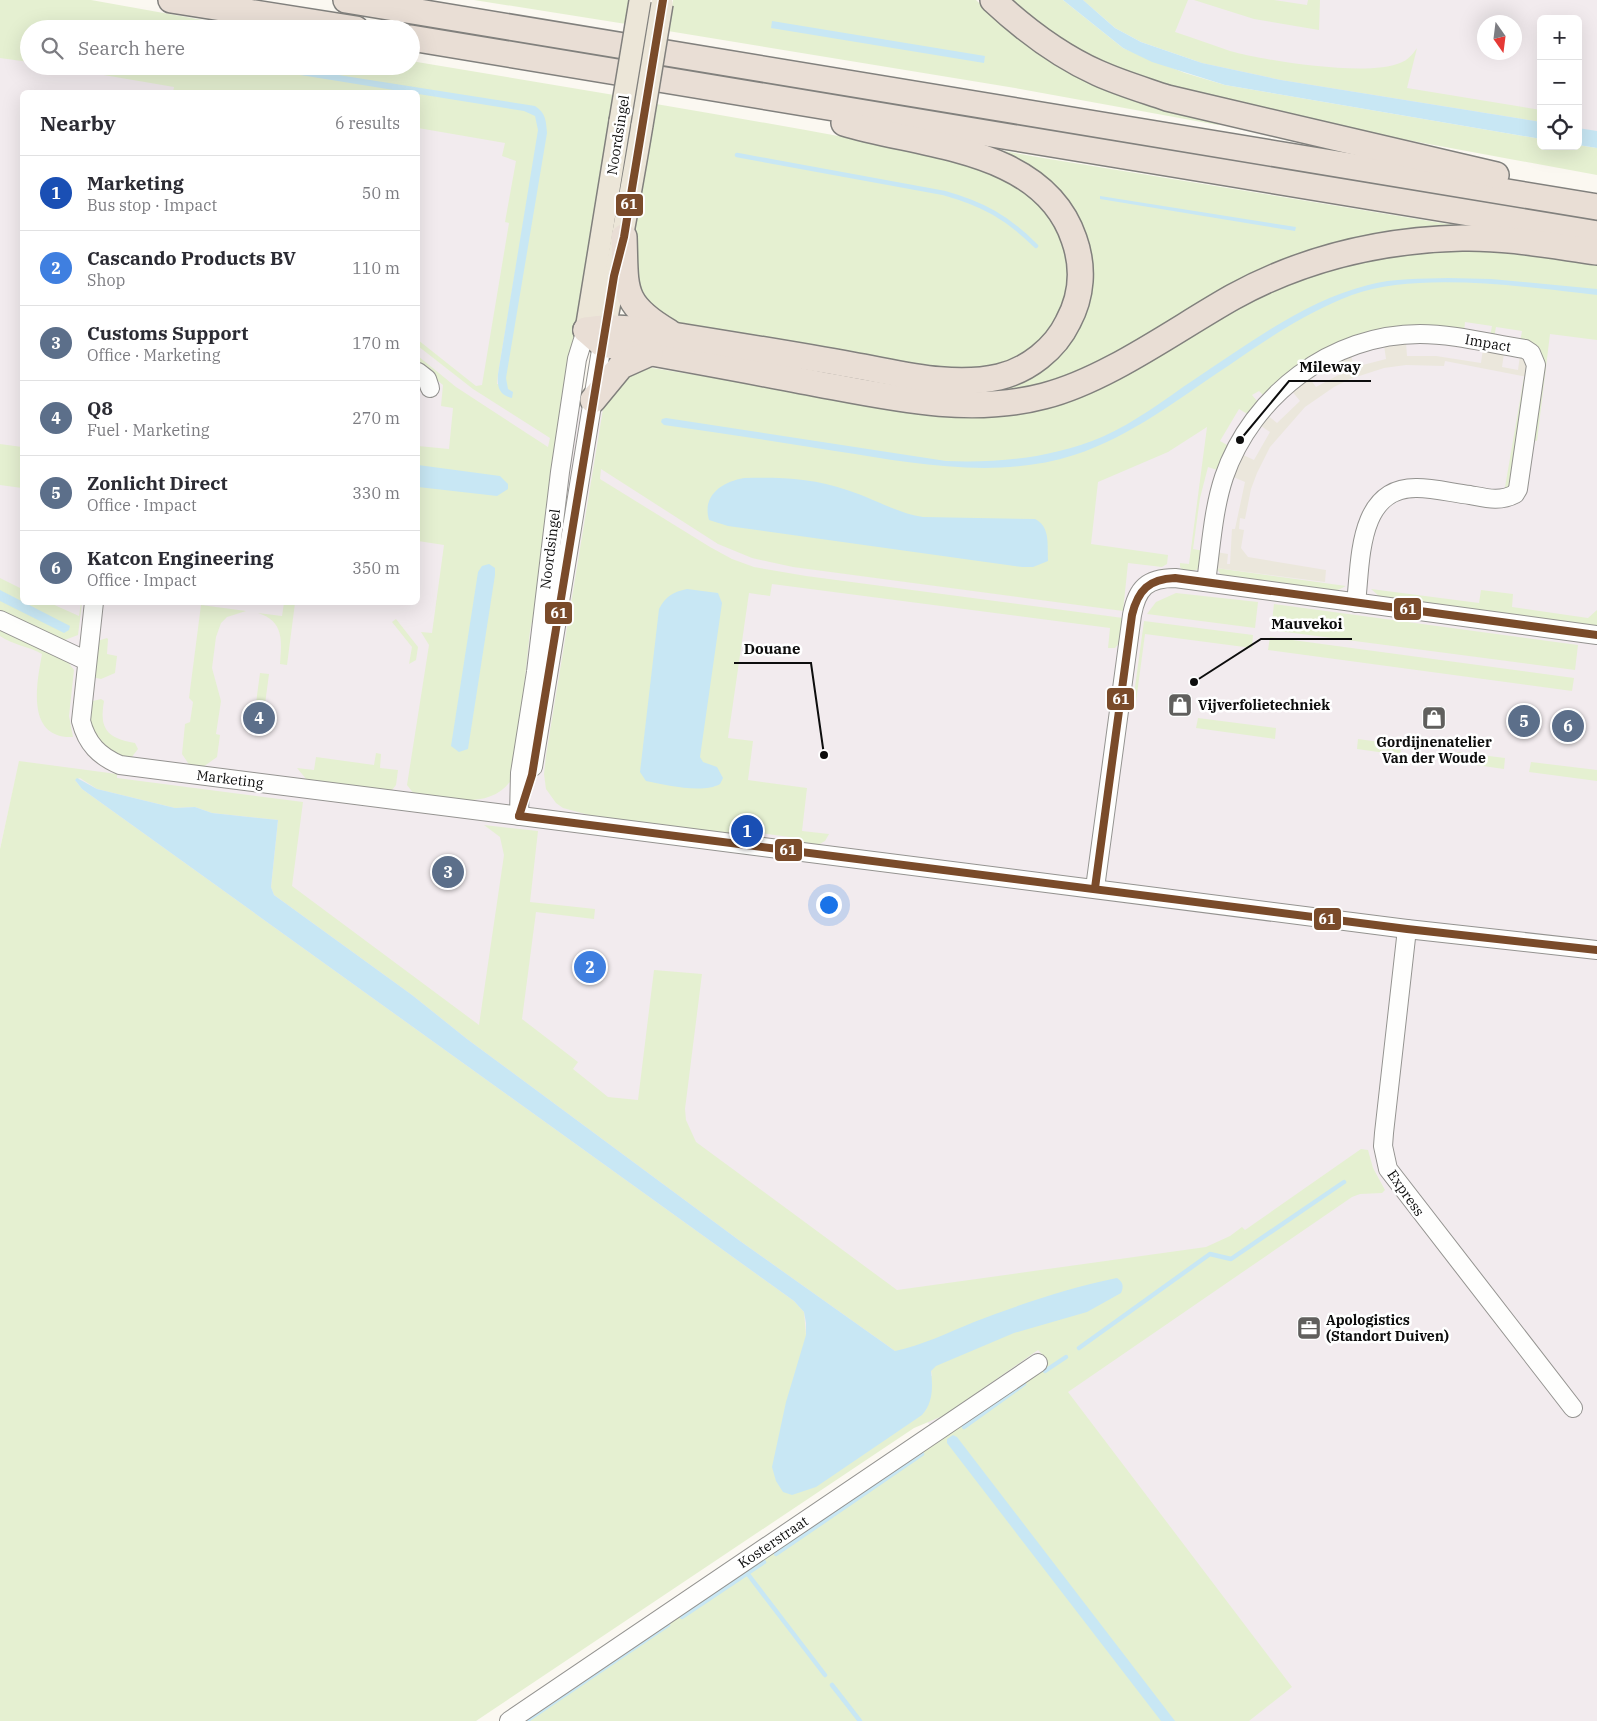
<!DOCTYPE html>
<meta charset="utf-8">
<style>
:root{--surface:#fff;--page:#f2f2f3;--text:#2b2b33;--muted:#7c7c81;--line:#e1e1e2;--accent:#605f5d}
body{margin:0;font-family:"IBM Plex Serif",serif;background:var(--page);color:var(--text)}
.controls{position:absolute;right:15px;top:15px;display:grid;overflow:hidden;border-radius:8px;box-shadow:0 5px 20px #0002}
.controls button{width:45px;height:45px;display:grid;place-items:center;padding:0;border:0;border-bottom:1px solid var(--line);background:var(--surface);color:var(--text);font:25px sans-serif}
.compass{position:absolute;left:1477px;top:15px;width:45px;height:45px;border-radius:50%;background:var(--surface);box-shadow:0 5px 20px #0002;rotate:166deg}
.you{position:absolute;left:828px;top:904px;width:18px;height:18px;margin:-12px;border:4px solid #fff;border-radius:50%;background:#1a73e8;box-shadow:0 0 0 8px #1a73e833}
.badge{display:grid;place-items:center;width:32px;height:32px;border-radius:50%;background:var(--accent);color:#fff;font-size:16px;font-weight:700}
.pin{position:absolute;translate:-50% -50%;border:2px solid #fff;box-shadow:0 1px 5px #0006}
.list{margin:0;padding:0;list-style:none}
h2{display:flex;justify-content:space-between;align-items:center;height:65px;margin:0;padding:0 20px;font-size:21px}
h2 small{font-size:16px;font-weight:400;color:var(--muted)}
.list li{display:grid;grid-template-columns:32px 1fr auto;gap:15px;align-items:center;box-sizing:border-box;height:75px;padding:0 20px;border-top:1px solid var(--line)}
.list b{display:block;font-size:19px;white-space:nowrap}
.list p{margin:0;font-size:16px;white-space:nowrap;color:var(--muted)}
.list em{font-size:16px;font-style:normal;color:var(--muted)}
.icon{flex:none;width:28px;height:28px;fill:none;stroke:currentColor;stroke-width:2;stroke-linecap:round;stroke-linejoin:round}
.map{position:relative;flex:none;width:1597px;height:1721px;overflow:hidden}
.search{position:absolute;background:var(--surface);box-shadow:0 5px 20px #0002;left:20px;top:20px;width:400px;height:55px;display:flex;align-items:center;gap:12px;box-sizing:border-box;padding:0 18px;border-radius:28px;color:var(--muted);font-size:19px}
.panel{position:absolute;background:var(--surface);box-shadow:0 5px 20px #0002;left:20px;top:90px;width:400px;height:515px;border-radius:8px}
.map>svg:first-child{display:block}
.industrial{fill:#f2ebee;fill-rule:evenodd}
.green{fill:#e5f0d1;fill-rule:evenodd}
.plaza{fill:#ebe7dc}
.water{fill:#c8e7f4}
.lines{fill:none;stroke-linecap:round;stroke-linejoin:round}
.stream{stroke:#c8e7f4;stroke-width:4.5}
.minor-casing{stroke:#949390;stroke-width:20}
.major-casing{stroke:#81807d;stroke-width:24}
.highway-casing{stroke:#81807d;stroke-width:28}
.minor{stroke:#fefefd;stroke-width:18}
.major{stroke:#ece6d8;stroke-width:21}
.highway{stroke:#e9ded5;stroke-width:25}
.major-bridge-casing{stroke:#81807d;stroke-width:24;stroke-linecap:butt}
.major-bridge{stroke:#ece6d8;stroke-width:21}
.bus-1-casing{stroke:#fff;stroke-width:11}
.bus-1{stroke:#7a4b2a;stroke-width:8}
.labels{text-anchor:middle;stroke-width:5;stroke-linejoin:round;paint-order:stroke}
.street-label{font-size:14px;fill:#0d0d0d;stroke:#fff}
.poi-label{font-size:14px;font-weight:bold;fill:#0d0d0d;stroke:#fff;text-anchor:start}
.leader{fill:none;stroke:#0d0d0d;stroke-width:2}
.callout-dot{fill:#0d0d0d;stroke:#fff;stroke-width:2}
.callout-label{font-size:15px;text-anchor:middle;font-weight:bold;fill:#0d0d0d;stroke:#fff;stroke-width:5;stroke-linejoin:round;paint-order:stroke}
.line-badge{stroke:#fff;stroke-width:2}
.badge-label{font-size:14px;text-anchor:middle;font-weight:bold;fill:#fff}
</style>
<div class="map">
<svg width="1597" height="1721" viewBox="0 0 1597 1721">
<rect width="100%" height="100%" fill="#fbf8f1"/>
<!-- industrial -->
<g class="industrial">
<path d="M 1075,0 L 1597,0 L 1597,141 L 1578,137 L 1578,19 L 1541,19 L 1541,131 L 1234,80 ZM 1484,22 L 1514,22 L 1514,52 L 1484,52 Z"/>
<path d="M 0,13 L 29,29 L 29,66 L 296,66 L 534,109 L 506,394 L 913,460 L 1220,367 L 1597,291 L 1597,1721 L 1159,1721 L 922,1415 L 16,777 L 0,849 ZM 22,92 L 418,92 L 418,602 L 22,602 Z"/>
</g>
<!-- green -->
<g class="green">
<polygon points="0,0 91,0 253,29 29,29 29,62 0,58"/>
<polygon points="474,0 630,0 626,24"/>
<polygon points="673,0 976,0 1005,28 1055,63 1220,122 1218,125 1015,88 668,31"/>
<polygon points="1004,0 1063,0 1123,48 1185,73 1225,85 1541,139 1541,146 1578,145 1597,148 1597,175 1353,130 1213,101 1098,64"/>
<path d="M 1083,0 L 1188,0 L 1175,32 C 1194,38 1212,45 1230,51 C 1266,61 1367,77 1400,63 C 1408,60 1412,55 1417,48 L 1407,88 L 1541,110 L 1541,122 L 1281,80 L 1202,63 L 1141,42 L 1115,28 Z"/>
<polygon points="1194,0 1274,0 1307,5 1308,0 1320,0 1319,30 1254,19"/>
<path d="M 411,61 L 614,95 L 542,575 L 530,631 L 515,774 C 494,813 449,798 414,794 L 407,785 L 429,645 L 421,632 L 432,633 L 444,545 L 418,541 L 418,446 L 449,449 L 453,408 L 441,406 L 443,385 L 418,364 L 418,356 L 456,387 L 548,447 L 550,438 L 473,389 L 418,346 L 418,340 L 476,386 L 482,385 L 509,223 L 505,222 L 516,161 L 502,156 L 505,143 L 418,128 L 418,92 L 206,92 L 188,90 L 187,92 L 173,92 L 174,87 L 51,66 L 411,66 ZM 536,148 L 500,384 L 497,384 L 498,374 Z"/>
<path d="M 656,104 C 720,115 785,126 849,138 C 909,150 969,158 1022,190 C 1029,194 1034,201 1039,206 C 1060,227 1068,247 1069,277 C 1069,320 1035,356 994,366 C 953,377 897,362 855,355 C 795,345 735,334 676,324 L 651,313 L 631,274 L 636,219 Z"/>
<polygon points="965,144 1037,157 1559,242 1396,238 1144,343 1052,385 991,393 953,386 1061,347 1080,234"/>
<polygon points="1439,250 1494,252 1597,263 1597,340 1550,334 1537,441 1532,440 1541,367 1520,342 1522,331 1496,327 1494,338 1490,337 1492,326 1465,322 1464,333 1395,330 1264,396 1259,391 1252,395 1258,402 1249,415 1239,409 1220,441 1229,446 1220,471 1208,467 1200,498 1193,549 1204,551 1199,569 1192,571 1183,570 1180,567 1180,563 1189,564 1207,427 1168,452 1098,482 1091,544 1168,555 1167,564 1162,567 1128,563 1123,611 793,567 752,558 718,544 601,469 600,479 710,547 732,559 754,567 806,576 1123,618 1120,642 1115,648 1108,648 1110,628 772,584 770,596 749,593 728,738 753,741 748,780 807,788 802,831 829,834 825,841 818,845 788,841 789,837 731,829 730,834 589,815 563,808 556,803 546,789 544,774 546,755 603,409 610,391 640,366 944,415 1005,416 1055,406 1078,397 1210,322 1285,284 1370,258"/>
<polygon points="1524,377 1527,377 1511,485 1504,493"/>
<polygon points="0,444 22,447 22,488 0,485"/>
<polygon points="1216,568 1346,586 1336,591 1222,576"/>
<polygon points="0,578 22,589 22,602 50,603 79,616 81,603 82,603 78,635 62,641 0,614"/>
<polygon points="1371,589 1479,603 1481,590 1513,594 1512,607 1588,618 1597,610 1597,626 1380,597"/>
<polygon points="1176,593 1258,602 1255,628 1147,614 1156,602"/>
<path d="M 284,603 L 295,603 L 287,665 L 280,664 C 282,641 284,621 258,613 L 282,616 Z"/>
<polygon points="1274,604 1578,645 1575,670 1271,630"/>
<polygon points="201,605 246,611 227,617 221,623 216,637 212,668 221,701 216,734 220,735 217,757 203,767 190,766 182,754 185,724 190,722 193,702 189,698"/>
<polygon points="396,619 418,647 416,660 409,664 412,647 392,622"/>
<polygon points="1144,621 1253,635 1252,648 1145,634 1135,709 1132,709"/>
<path d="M 0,624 L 65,658 L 74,670 L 69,716 L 73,737 C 25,739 37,682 42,654 C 28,646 13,645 0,636 Z"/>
<polygon points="1270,637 1574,678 1572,691 1268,650"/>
<polygon points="107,638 108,639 107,654 117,656 115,673 101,679 92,677 97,641"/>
<polygon points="260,673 269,674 265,704 256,703"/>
<path d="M 101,699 L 104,701 C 99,729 107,738 135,743 L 138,749 L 131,758 C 113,756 95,745 90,726 C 88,719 90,709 89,702 Z"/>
<polygon points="1198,718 1276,728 1275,739 1196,728"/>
<polygon points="1358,739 1402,745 1400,755 1357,749"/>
<polygon points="1457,752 1505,758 1504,769 1455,762"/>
<polygon points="376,753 381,754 380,768 398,770 396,785 392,790 307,780 297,768 314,770 316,757 374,765"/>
<path d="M 19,761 L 117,774 L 117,778 L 303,802 L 292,886 L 479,1025 L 504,855 L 500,837 L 484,825 L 538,831 L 530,902 L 595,909 L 594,919 L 536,912 L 522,1019 L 578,1062 L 573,1069 L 608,1097 L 638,1100 L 654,970 L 702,974 L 685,1109 L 686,1120 L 696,1142 L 897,1290 L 1206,1247 L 1230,1236 L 1242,1227 L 1245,1230 L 1361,1149 L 1368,1150 L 1373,1168 L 1385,1190 L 1382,1193 L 1360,1194 L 1352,1197 L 1068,1392 L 1292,1687 L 1249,1721 L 512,1721 L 1047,1359 L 1038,1350 L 945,1415 L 914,1428 L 476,1721 L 0,1721 L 0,849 ZM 80,778 L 97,789 L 175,808 L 195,807 L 212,813 L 278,820 L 271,887 L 274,895 L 412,995 L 467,1039 L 740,1241 L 895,1351 L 930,1365 L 932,1376 L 806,1335 L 804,1312 L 794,1301 L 82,789 L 75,780 Z"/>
<polygon points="1531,762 1597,770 1597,781 1529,772"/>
</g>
<!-- plaza -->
<polygon class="plaza" points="1406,342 1407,356 1436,356 1481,363 1483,349 1504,353 1502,367 1518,370 1520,355 1528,361 1527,377 1445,361 1444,366 1406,365 1384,368 1350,379 1334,387 1305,407 1270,447 1257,473 1251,489 1245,519 1240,518 1239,529 1244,530 1241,548 1248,557 1326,570 1325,582 1216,568 1216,552 1228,554 1227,564 1230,564 1232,529 1235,529 1245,482 1231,476 1241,454 1254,460 1270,432 1258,424 1266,414 1277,423 1300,401 1291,390 1308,376 1316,387 1344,372 1338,359 1350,354 1355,367 1386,359 1384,345"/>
<!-- water -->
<g class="water">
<polygon points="1063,0 1083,0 1115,28 1141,42 1202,63 1281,80 1541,122 1541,139 1225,85 1152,62 1123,48"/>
<polygon points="772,21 985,56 984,63 771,28"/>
<path d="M 245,66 L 281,66 L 535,106 C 546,113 546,121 547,133 L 506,378 L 508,389 L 513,392 L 512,398 C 499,395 497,387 498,374 L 538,130 L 535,116 L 524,111 Z"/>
<polygon points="1578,128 1597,131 1597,148 1578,145"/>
<polygon points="1100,196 1296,227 1295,231 1100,199"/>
<path d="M 1448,278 L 1491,279 L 1597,289 L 1597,295 C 1527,287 1418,271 1352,295 C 1307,312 1267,339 1228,366 C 1179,398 1131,437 1074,455 C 997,480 913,463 835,451 C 778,442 721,433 664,425 L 661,422 L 662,419 L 666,418 L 946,461 C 1000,463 1051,458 1102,437 C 1136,422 1165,399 1195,379 C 1249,343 1305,301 1368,285 C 1394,278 1421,279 1448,278 Z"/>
<polygon points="418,465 500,476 508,484 508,489 497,496 418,487"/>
<path d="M 744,478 C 779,477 813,478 847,490 C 873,498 896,513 923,517 L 1035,519 C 1051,527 1047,546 1048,561 L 1033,567 L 1022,567 L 728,526 L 709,520 C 702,495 722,482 744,478 Z"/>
<polygon points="489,564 495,568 495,575 468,749 459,752 451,746 478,572 482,566"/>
<path d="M 687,589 L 718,593 L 722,603 L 700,757 L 703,762 L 717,767 L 723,778 L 720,784 C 703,794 665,785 646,781 L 640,772 L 659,609 C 666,596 673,592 687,589 Z"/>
<polygon points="0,590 70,626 69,630 64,633 0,601"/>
<path d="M 77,778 L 97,789 L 175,808 L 195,807 L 212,813 L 278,820 L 271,887 L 274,895 L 412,995 L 467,1039 L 740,1241 L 895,1351 C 923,1345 947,1333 974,1322 C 1021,1304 1068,1288 1117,1278 C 1123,1282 1124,1286 1121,1293 L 1087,1312 L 1014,1333 L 936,1366 L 931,1371 C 933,1387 933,1403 922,1415 L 816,1487 L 792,1495 L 783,1492 L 776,1481 L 772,1467 L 786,1402 L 806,1335 L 806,1323 L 804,1312 L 794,1301 L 82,789 L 75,780 Z"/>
<polygon points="953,1435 957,1437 1175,1721 1161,1721 947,1443 947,1439"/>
</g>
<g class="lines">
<!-- stream -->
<g class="stream">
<path d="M 737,155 L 944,193 C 983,204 1007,217 1036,246"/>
<polyline points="1079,1348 1210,1254 1231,1259 1344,1182"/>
<polyline points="1045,1371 1066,1357"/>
<polyline points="964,1427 1024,1384"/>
<polyline points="776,1554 922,1454"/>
<polyline points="747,1573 825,1675"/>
<polyline points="682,1617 764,1562"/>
<polyline points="832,1685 860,1721"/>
<polyline points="526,1721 668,1625"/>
</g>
<defs>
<g id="minor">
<polyline points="418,372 427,379 430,388"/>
<path d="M 1206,582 C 1211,547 1213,510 1224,477 C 1252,395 1332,334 1420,334 C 1455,334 1491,344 1525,349 L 1531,353 L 1536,365 L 1518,489 L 1515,494 C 1500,502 1486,498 1470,495 C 1453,493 1434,488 1417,488 C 1357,487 1361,562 1356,603"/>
<path d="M 94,602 L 81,721 C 87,744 99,756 120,765 L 1407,929 L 1597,950"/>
<polyline points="0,620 87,661"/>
<polyline points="533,767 602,344"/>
<polyline points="519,816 520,773 536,672 560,472 577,359 586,330"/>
<path d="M 1095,888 L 1132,615 C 1137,588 1147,578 1175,578 L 1597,635"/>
<polyline points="1407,929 1384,1133 1383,1146 1388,1169 1573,1408"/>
<polyline points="509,1721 1038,1363"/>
</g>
<g id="major">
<polyline points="586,330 620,121"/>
<path d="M 602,344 C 616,271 630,198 642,125"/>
</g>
<g id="highway">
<polyline points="171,0 356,29"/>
<polyline points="346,0 1597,207"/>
<path d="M 993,0 C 1023,28 1060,56 1098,73 C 1120,83 1144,90 1167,98 L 1496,175"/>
<polyline points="411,38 1597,234"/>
<path d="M 624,237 C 626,289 620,303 669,332"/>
<path d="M 586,330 L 602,344 C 669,356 736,368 802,381 C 880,395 965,417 1044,396 C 1107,380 1176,329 1233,297 C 1304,258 1381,240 1462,238 C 1507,237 1553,246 1597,252"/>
<path d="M 586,330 C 618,324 653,332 685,337 C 741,346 797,355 852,365 C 899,373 951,388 999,377 C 1028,370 1055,349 1068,322 C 1082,296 1084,267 1074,239 C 1043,147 922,147 844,123"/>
<polyline points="593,400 621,366 650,353"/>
</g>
</defs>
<!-- minor casing -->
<use href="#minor" class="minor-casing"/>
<!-- major casing -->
<use href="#major" class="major-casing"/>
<!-- highway casing -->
<use href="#highway" class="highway-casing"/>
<!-- minor -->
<use href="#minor" class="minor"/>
<!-- major -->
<use href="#major" class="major"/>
<!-- highway -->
<use href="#highway" class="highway"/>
<defs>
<g id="major-bridge">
<polyline points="620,121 640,1"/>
<polyline points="642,125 662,4"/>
</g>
</defs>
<!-- major-bridge casing -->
<use href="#major-bridge" class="major-bridge-casing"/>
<!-- major-bridge -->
<use href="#major-bridge" class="major-bridge"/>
<defs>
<g id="bus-1">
<polyline points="519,816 1407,929 1597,950"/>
<polyline points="519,816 532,775 614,276 624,237 663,0"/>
<path d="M 1095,888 L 1132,615 C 1138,590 1149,579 1175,578 L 1597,635"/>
</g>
</defs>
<!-- bus-1 casing -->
<use href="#bus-1" class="bus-1-casing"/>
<!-- bus-1 -->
<use href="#bus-1" class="bus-1"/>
</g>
<!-- icons -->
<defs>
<symbol id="shop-square" viewBox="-11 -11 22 22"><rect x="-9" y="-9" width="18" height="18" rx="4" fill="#605f5d" stroke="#fff"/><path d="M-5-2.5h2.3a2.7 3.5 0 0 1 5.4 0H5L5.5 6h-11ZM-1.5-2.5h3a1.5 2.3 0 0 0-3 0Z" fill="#fff"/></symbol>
<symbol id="office-square" viewBox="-11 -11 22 22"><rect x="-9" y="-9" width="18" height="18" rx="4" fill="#605f5d" stroke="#fff"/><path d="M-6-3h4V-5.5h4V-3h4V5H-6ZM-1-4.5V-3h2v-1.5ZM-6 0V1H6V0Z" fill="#fff"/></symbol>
</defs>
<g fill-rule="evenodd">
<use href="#shop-square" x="1166" y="691" width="28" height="28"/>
<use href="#shop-square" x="1420" y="704" width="28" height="28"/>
<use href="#office-square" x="1295" y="1314" width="28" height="28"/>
</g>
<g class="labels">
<!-- street labels -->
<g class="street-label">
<text transform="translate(618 135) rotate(-81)" y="5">Noordsingel</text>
<text transform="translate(1488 343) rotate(10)" y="5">Impact</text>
<text transform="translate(550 549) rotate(-83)" y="5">Noordsingel</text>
<text transform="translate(230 779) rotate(7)" y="5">Marketing</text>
<text transform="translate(1406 1193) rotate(55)" y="5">Express</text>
<text transform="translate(773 1542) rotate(-34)" y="5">Kosterstraat</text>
</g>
<!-- poi labels -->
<g class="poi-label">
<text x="1198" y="710">Vijverfolietechniek</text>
<text x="1434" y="747" text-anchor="middle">Gordijnenatelier<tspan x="1434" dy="16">Van der Woude</tspan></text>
<text x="1326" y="1325">Apologistics<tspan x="1326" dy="16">(Standort Duiven)</tspan></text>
</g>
</g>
<!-- callouts -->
<path class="leader" d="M1240 440L1289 381H1371M1194 682L1261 639H1352M824 755L811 663H734"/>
<g class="callout-dot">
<circle cx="1240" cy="440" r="5"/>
<circle cx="1194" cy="682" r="5"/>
<circle cx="824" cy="755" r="5"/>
</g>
<g class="callout-label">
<text x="1330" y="372">Mileway</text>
<text x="1307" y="629">Mauvekoi</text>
<text x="772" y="654">Douane</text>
</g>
<g class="line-badge">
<rect x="615" y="193" width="29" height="24" rx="5" fill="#7a4b2a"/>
<rect x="1393" y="597" width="29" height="24" rx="5" fill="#7a4b2a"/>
<rect x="544" y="601" width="29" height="24" rx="5" fill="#7a4b2a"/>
<rect x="1106" y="687" width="29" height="24" rx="5" fill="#7a4b2a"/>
<rect x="774" y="838" width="29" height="24" rx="5" fill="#7a4b2a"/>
<rect x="1313" y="907" width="29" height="24" rx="5" fill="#7a4b2a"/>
</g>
<g class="badge-label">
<text x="629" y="209">61</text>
<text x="1408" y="614">61</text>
<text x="559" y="618">61</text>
<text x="1121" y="704">61</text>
<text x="788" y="855">61</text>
<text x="1327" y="924">61</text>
</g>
</svg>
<div class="controls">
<button>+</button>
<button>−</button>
<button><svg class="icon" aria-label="locate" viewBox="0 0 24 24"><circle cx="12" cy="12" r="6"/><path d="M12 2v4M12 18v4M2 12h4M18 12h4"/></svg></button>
</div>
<svg class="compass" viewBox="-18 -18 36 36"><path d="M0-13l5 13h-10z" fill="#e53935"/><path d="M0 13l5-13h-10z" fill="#7c7c81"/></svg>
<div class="you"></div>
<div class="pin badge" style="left:747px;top:831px;background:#1a4fb4">1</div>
<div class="pin badge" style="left:590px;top:967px;background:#3f7fe0">2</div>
<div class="pin badge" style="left:448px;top:872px;background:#5c6f8a">3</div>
<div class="pin badge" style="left:259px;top:718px;background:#5c6f8a">4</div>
<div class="pin badge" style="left:1524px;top:721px;background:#5c6f8a">5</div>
<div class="pin badge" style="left:1568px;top:726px;background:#5c6f8a">6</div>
<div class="search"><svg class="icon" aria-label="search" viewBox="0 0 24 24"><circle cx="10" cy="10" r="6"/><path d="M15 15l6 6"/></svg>Search here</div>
<section class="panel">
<h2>Nearby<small>6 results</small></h2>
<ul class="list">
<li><span class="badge" style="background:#1a4fb4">1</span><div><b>Marketing</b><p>Bus stop · Impact</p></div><em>50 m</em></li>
<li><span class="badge" style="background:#3f7fe0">2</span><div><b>Cascando Products BV</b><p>Shop</p></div><em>110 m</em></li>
<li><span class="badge" style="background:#5c6f8a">3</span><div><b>Customs Support</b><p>Office · Marketing</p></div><em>170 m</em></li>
<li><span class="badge" style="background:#5c6f8a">4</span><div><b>Q8</b><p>Fuel · Marketing</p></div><em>270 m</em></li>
<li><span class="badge" style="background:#5c6f8a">5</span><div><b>Zonlicht Direct</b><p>Office · Impact</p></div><em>330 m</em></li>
<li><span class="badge" style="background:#5c6f8a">6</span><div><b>Katcon Engineering</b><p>Office · Impact</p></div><em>350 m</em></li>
</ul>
</section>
</div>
